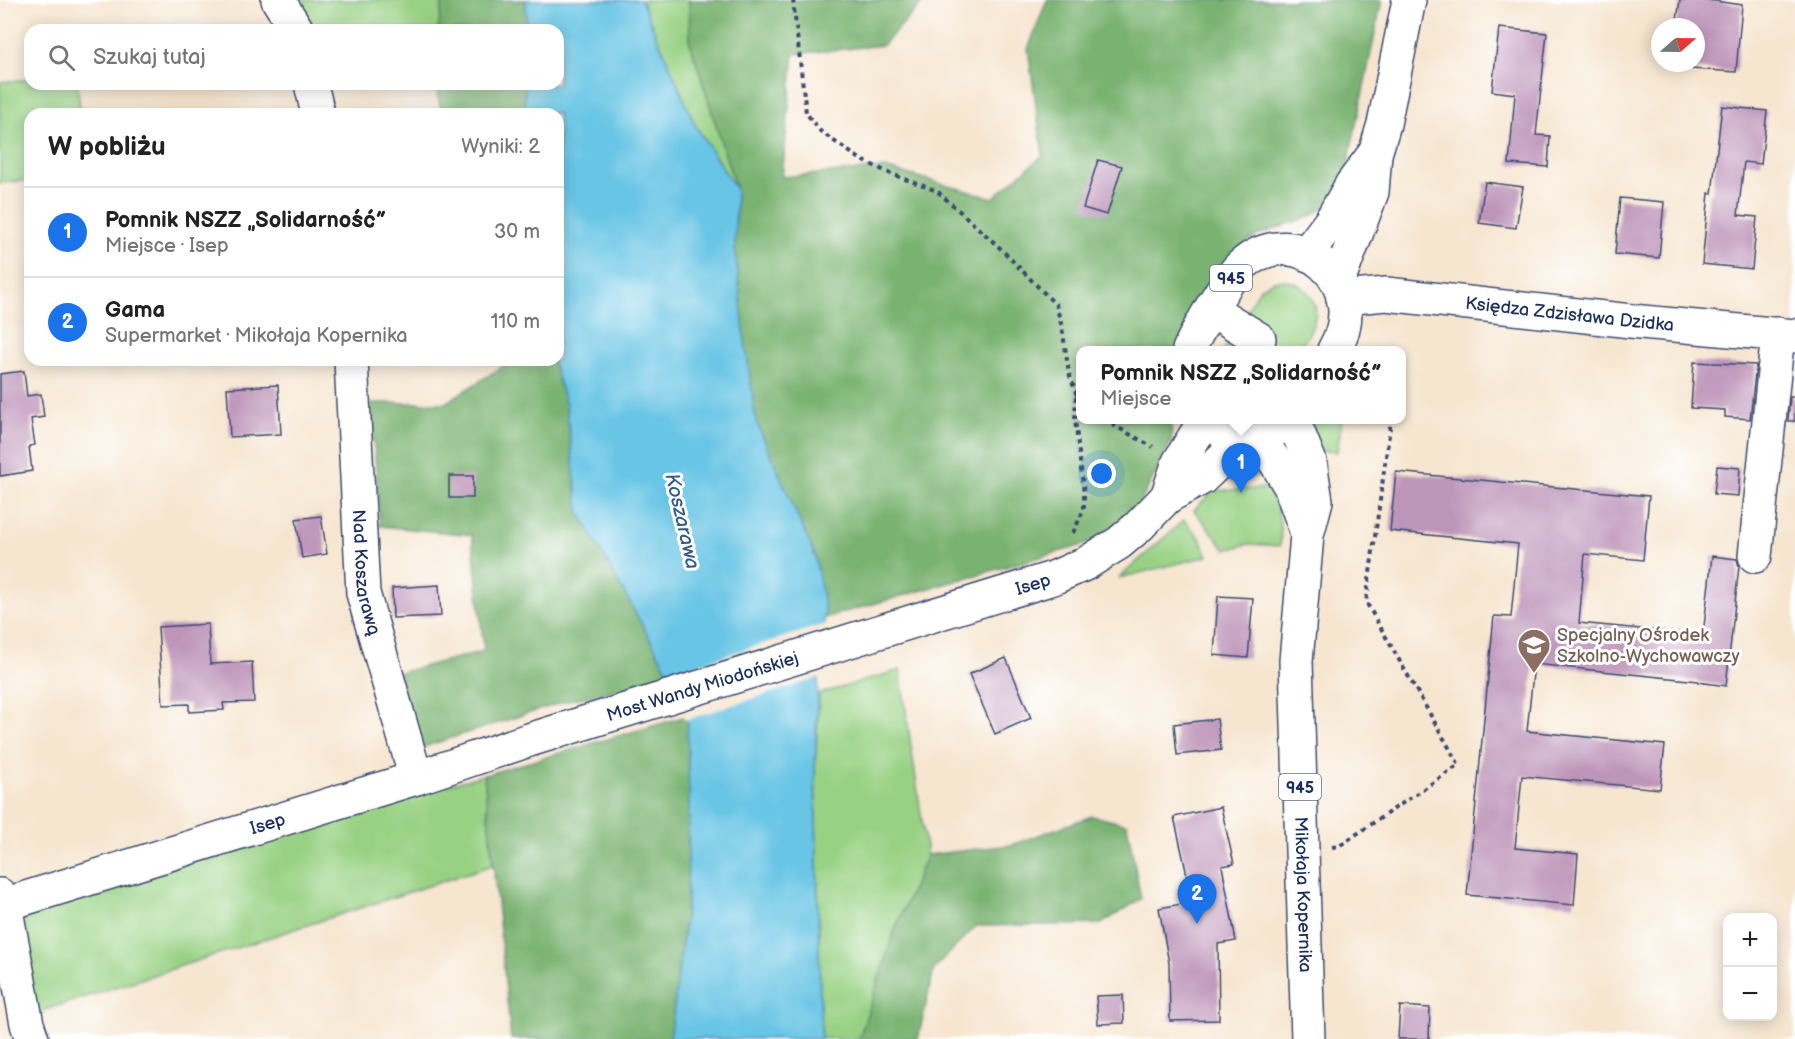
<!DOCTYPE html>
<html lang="pl">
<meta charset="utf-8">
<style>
:root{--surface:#fff;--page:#f2f2f2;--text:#222;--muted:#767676;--line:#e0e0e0;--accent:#1a73e8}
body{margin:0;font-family:"Balsamiq Sans",sans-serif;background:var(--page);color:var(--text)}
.controls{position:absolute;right:18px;bottom:18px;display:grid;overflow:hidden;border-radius:12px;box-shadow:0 3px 15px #0003}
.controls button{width:54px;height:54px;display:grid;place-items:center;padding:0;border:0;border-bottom:2px solid var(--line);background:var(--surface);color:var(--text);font:30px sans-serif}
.compass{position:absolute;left:1651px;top:18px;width:54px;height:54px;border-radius:50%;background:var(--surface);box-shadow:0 3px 15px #0003;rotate:70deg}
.you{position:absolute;left:1102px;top:474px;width:21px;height:21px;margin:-15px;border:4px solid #fff;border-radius:50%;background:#1a73e8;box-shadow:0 0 0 9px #1a73e833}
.badge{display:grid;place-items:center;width:39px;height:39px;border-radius:50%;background:var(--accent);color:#fff;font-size:20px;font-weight:700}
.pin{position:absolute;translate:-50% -50px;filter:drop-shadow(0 2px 3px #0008)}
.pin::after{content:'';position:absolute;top:32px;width:21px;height:18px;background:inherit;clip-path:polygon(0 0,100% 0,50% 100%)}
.popup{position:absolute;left:1076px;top:346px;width:330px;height:78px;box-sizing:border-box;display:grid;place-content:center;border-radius:12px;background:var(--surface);filter:drop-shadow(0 2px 4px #0005);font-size:20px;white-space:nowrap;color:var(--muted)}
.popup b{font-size:22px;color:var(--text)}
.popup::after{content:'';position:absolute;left:50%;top:100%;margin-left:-12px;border:12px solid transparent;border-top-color:var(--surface)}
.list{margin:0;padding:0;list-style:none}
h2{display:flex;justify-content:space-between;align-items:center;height:78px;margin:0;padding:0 24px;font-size:26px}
h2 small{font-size:20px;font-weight:400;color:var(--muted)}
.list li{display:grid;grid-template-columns:39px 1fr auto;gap:18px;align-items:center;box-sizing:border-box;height:90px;padding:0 24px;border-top:2px solid var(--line)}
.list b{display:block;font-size:22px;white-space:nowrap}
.list p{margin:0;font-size:20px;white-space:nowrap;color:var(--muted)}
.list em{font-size:20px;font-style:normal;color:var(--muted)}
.icon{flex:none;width:33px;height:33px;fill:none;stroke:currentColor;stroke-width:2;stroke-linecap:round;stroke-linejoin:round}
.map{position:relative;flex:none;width:1795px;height:1039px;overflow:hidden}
.search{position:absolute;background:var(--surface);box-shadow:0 3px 15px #0003;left:24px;top:24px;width:540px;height:66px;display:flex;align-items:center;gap:15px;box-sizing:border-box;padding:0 21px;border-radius:18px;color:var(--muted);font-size:22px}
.panel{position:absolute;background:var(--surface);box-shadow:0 3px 15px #0003;left:24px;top:108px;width:540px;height:258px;border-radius:18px}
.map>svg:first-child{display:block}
.green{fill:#98d183;stroke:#5a8070;stroke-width:1.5}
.forest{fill:#7ab371;stroke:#4a7168;stroke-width:1.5}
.water{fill:#67c5e5;stroke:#417aa2;stroke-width:1.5}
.pier{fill:#f6e5cf}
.building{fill:#be95ba}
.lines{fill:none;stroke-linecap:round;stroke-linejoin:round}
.minor-casing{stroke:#3c4a6f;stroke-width:36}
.major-casing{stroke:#3c4a6f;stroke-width:36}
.path{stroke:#3c4a6f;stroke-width:4;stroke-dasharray:4.5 4.5;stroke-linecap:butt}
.minor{stroke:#fff;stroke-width:33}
.major{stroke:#fff;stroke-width:33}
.labels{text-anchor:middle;stroke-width:6;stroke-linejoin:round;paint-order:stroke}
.shield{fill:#fff;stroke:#5f6d8e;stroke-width:1.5}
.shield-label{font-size:16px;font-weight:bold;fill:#1b2f5e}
.street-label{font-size:18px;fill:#1b2f5e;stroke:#fff}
.education-label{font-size:18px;fill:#785e54;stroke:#fff;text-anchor:start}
.water-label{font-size:20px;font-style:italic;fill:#325c86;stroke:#fff}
</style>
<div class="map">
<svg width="1795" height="1039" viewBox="0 0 1795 1039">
<rect width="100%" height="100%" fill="#fff"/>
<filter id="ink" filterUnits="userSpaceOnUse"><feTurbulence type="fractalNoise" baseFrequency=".0167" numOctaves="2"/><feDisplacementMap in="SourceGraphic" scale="12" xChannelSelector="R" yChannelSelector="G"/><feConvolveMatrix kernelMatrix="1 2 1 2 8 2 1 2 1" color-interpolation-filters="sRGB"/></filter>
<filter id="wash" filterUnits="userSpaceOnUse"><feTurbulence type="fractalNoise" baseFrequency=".008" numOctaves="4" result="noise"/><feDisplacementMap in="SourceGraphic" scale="24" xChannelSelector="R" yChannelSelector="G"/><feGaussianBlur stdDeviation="1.35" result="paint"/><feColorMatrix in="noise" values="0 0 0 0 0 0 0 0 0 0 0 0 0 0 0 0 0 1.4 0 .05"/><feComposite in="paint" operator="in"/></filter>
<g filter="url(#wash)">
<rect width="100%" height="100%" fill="#f6e5cf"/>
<!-- green -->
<g class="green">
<polygon points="278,0 443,0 438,30 297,30"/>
<polygon points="641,0 689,0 690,42 736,189 696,127"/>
<polygon points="30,79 30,84 77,84 81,114 30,114 30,180 0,183 0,82"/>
<path d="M 1283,280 C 1305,282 1322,302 1313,325 C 1310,334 1303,342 1298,350 L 1223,350 L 1261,287 L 1274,281 Z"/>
<polygon points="1313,420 1342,420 1337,452 1315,450"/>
<polygon points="1244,460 1258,463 1268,475 1217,478"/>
<path d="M 1266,488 C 1279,500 1282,529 1280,546 L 1249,544 L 1226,550 L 1194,510 L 1213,491 Z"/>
<polygon points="1184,520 1200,538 1208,556 1119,578"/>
<polygon points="900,670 927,855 896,927 859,1039 821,1039 815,770 819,694"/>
<polygon points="484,775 493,865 45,1010 27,1024 5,905"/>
</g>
<!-- forest -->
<g class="forest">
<polygon points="443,0 526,0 526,30 438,30"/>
<polygon points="689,0 925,0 883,45 794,54 782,177 885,168 993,198 1043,155 1028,49 1047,0 1382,0 1348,163 1335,200 1313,215 1258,235 1240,246 1181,338 1176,350 1080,350 1080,420 1170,420 1172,434 1171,442 1136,511 1090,543 824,618 825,610 815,556 756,421 745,341 735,249 736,189 690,42"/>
<polygon points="433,84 525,84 525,114 442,114 436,89"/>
<polygon points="507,360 552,360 566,405 579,512 672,678 570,700 420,748 398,673 484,651 472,535 380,526 371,403 445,403 507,364"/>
<polygon points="687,716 689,795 687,904 670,1039 511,1039 484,775"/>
<polygon points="1092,816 1127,824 1141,899 1101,924 976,926 934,969 918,1039 859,1039 896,927 927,855 1011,845"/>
</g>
<!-- water -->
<polygon class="water" points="526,0 641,0 696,127 736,189 735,249 745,341 756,421 815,556 825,610 818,683 815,770 821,1039 670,1039 687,904 689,795 687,716 672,678 579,512 566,405 552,360 558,360 558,114 525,114 525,84 558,84 558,30 526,30"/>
<!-- pier -->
<polygon class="pier" points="826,624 821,677 685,720 666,674"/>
<g id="blocks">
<!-- building -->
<g class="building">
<polygon points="1680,0 1708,0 1742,5 1736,72 1692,69 1692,63 1696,63 1696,27 1676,27"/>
<polygon points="1499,28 1547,33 1536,135 1550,136 1548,167 1509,164 1515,94 1492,91"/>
<polygon points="1722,106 1767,111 1761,164 1744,162 1738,215 1757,217 1752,269 1702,264 1709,193 1712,194"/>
<polygon points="1098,160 1122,166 1107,215 1083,208"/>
<polygon points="1485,182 1523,187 1516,228 1479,223"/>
<polygon points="1620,198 1664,202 1659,258 1615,254"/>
<polygon points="1694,362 1756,365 1750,419 1725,417 1725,410 1691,408"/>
<polygon points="24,371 27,396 41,394 44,417 31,419 35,445 29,446 32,471 0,476 0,374"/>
<polygon points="278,385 281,434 230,437 227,388"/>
<polygon points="1790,397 1795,397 1795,421 1788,421"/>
<polygon points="1717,466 1740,468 1738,496 1714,494"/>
<polygon points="1396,472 1649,496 1643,560 1585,554 1579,623 1703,635 1712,556 1737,559 1739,566 1726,686 1698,682 1698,681 1534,664 1527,731 1665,745 1660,789 1522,776 1515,848 1578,854 1574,905 1467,895 1494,616 1511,617 1518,544 1390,531"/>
<rect x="449" y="476" width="24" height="22"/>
<polygon points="321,516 327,554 302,558 296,519"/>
<polygon points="439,585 441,616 393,618 392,588"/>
<polygon points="1218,596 1253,598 1248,658 1214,655"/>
<polygon points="208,624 210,664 252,662 254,702 223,703 224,710 189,712 189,704 163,705 158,627"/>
<polygon points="1006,658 1031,718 995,734 969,674"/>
<polygon points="1217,719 1221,750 1177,755 1174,724"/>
<polygon points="1221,807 1234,864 1222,866 1236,941 1218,944 1219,1020 1170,1021 1169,963 1159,908 1193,902 1174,817"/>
<polygon points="1123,995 1124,1023 1098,1024 1096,996"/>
<polygon points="1400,1006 1430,1008 1429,1039 1398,1039"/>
</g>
</g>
</g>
<g filter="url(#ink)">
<use href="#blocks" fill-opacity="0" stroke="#3c4a6f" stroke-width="1.5"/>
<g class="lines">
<defs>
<g id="minor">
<polyline points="278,0 297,30"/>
<polyline points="311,84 318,114"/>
<path id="s1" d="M 1343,298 L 1386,294 L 1631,321 L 1795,336"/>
<polyline points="1212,310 1259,339"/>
<path id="s2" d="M 351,360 L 363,593 L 416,778"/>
<polyline points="1167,497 1179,462 1205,420"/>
<polyline points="1755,556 1778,334"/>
<polyline points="0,895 5,905 27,1024 32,1039"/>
<path id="s3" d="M 0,906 L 416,778 L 529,740 L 1053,578 L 1085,564 L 1119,543 L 1139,526 L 1167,497 L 1202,478 L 1245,437"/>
</g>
<g id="major">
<polyline points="1306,254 1331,221 1352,184 1372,157"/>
<polyline points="1338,282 1372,192 1375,154 1384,124 1409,0"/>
<path d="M 1189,350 C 1197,331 1227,278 1242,265 C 1296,217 1374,283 1334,350"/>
<path d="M 1205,420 C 1226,438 1252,441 1277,429"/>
<path id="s4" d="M 1293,420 L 1310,462 L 1316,501 L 1307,535 L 1296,661 L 1308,1039"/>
<polyline points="1257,436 1277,464 1290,486 1307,533"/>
</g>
</defs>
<!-- minor casing -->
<use href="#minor" class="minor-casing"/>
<!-- major casing -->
<use href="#major" class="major-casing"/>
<!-- path -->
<g class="path">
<polyline points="793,0 806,113 821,132 860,159 889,173 937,191 997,245 1056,305 1062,327 1069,373 1076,393 1080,400"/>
<polyline points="1104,420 1153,447"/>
<polyline points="1073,533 1084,509 1084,494 1075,420 1076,394"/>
<polyline points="1332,847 1339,846 1459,765 1366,602 1391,420"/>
</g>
<!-- minor -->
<use href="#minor" class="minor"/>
<!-- major -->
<use href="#major" class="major"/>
</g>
</g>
<!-- icons -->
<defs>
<symbol id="school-pin" viewBox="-11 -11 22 30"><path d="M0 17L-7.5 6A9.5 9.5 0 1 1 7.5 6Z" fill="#8d6e63" stroke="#fff"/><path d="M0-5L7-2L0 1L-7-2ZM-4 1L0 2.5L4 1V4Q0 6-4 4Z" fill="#fff"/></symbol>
</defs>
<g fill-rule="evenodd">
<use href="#school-pin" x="1515" y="626" width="38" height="52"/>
</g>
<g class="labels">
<!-- shield labels -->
<g class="shield">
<rect x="1210" y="265" width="42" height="26" rx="4.5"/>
<rect x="1279" y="774" width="42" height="26" rx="4.5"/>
</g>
<g class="shield-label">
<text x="1231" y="284">945</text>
<text x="1300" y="793">945</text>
</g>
<!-- street labels -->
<g class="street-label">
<text dy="6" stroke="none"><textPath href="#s1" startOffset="228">Księdza Zdzisława Dzidka</textPath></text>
<text dy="6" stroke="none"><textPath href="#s2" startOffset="213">Nad Koszarawą</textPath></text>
<text dy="6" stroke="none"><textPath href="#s3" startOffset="1082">Isep</textPath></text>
<text dy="6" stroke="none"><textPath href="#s3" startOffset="736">Most Wandy Miodońskiej</textPath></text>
<text dy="6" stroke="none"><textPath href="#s3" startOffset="280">Isep</textPath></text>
<text dy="6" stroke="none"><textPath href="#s4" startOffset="480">Mikołaja Kopernika</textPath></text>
</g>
<!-- education labels -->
<g class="education-label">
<text x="1557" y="641">Specjalny Ośrodek<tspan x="1557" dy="21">Szkolno-Wychowawczy</tspan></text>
</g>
<!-- water labels -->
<g class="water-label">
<text transform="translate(683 521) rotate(77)" y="7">Koszarawa</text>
</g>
</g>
</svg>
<div class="controls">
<button>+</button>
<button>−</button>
</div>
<svg class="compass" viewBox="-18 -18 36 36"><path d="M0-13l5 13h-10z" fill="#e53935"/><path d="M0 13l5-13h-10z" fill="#767676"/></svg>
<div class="you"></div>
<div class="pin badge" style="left:1241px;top:493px">1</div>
<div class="popup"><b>Pomnik NSZZ „Solidarność”</b>Miejsce</div>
<div class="pin badge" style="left:1197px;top:924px">2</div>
<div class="search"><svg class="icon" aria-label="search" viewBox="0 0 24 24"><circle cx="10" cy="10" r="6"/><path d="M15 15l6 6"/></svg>Szukaj tutaj</div>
<section class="panel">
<h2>W pobliżu<small>Wyniki: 2</small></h2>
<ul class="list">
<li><span class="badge">1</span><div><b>Pomnik NSZZ „Solidarność”</b><p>Miejsce · Isep</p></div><em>30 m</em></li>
<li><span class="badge">2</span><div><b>Gama</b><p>Supermarket · Mikołaja Kopernika</p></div><em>110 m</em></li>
</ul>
</section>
</div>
